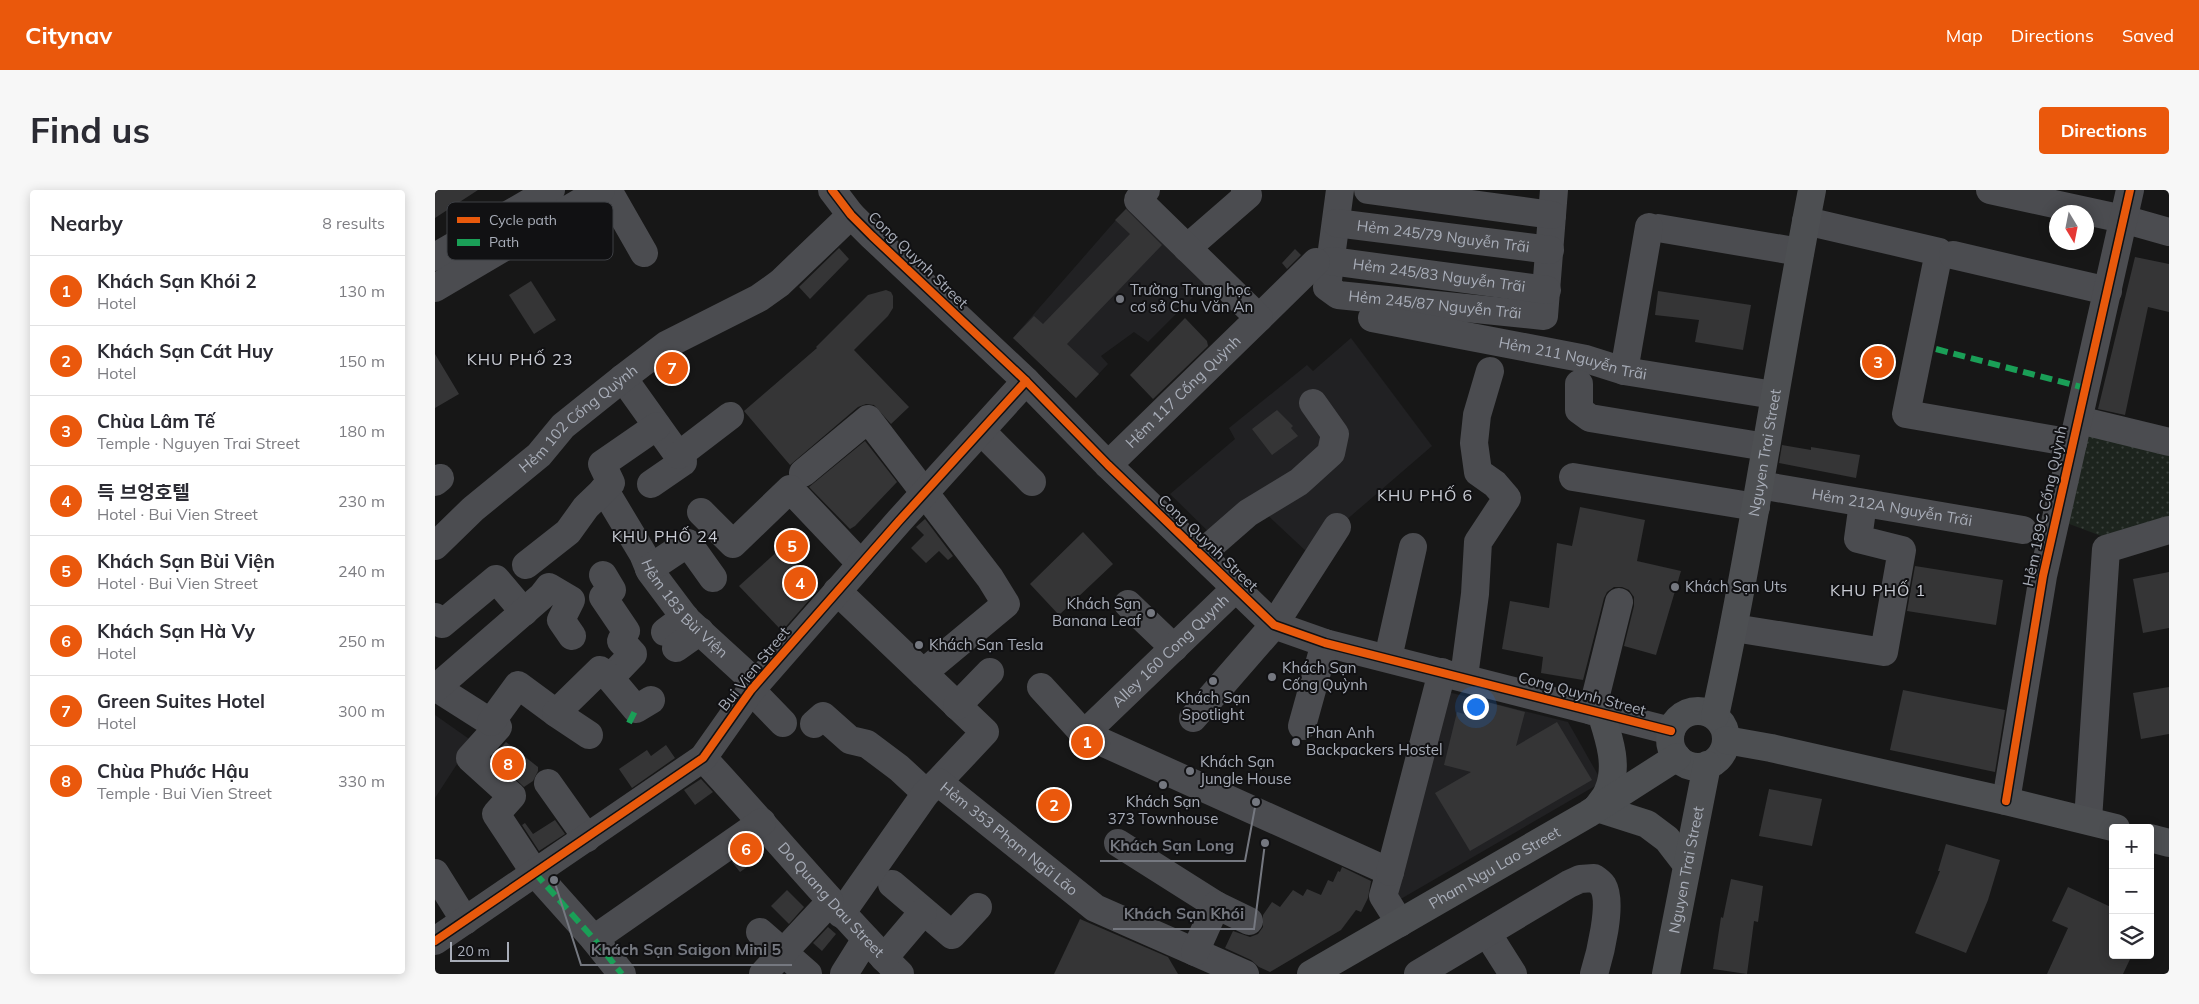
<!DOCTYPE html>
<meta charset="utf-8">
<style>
:root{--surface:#fff;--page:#f7f7f7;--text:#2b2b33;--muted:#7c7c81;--line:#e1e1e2;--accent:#ea580c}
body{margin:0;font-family:Mulish,"Noto Sans KR",sans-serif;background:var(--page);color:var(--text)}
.controls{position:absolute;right:15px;bottom:15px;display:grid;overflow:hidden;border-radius:5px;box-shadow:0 2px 12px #0003}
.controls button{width:45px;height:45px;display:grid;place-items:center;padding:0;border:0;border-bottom:1px solid var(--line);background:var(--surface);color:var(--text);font:25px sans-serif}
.compass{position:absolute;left:1614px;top:15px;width:45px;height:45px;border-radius:50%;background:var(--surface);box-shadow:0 2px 12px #0003;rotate:170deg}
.scale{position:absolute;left:15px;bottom:12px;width:59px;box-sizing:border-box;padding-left:5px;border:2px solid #a8adb8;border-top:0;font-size:14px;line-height:18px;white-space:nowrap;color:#a8adb8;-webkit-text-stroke:4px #111113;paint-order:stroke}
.you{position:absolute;left:1040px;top:516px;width:18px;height:18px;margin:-12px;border:4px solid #fff;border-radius:50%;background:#1a73e8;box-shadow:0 0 0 8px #1a73e833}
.badge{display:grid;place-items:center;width:32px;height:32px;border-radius:50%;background:var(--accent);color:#fff;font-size:16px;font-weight:700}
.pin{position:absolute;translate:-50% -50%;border:2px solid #fff;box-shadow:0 1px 5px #0006}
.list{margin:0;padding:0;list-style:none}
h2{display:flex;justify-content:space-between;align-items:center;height:65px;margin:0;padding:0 20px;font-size:21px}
h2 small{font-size:16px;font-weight:400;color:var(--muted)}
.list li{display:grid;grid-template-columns:32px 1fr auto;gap:15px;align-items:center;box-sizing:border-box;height:70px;padding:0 20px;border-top:1px solid var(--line)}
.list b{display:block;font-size:19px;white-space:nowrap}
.list p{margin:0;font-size:16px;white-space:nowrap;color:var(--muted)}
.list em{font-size:16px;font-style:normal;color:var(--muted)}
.icon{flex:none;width:28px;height:28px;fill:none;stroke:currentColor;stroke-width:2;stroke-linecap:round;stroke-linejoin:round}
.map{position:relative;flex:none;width:1734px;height:784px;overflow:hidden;border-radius:5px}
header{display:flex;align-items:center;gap:30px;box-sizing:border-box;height:70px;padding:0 25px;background:var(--accent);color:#fff}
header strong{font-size:24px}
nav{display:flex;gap:28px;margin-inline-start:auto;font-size:18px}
.intro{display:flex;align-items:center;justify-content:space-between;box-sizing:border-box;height:120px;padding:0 30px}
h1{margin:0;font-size:35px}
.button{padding:12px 22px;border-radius:5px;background:var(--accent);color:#fff;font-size:18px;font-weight:700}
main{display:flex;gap:30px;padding:0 30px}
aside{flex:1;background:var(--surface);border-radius:5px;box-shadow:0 2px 12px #0003}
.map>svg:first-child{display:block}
.built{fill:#212123}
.grass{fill:url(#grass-dots)}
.building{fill:#353536}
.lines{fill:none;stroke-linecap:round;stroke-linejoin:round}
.minor{stroke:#4b4c50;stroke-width:28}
.major{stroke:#4d4f52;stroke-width:28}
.quiet{stroke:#1a9f57;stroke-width:6;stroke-dasharray:12 6;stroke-linecap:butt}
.cycleway-casing{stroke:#111113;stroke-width:11}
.cycleway{stroke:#e8590c;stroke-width:8}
.poi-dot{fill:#757880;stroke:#111113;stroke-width:2}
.labels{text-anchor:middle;stroke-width:4;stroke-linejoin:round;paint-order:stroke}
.street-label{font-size:15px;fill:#a8adb8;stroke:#111113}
.poi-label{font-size:15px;fill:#a8adb8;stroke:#111113;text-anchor:start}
.neighbourhood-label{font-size:16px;letter-spacing:1px;fill:#c9ccd4;stroke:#111113}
.key{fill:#111113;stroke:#3e4045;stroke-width:1}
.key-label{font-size:14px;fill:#a8adb8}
.leader{fill:none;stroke:#757880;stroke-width:2}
.callout-dot{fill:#757880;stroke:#111113;stroke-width:2}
.callout-label{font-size:16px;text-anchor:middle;font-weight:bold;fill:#757880;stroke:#111113;stroke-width:4;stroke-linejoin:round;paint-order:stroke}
</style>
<header>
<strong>Citynav</strong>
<nav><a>Map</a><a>Directions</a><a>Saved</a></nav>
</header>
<div class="intro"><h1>Find us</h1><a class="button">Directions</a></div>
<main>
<aside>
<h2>Nearby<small>8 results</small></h2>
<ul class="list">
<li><span class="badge">1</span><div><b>Khách Sạn Khói 2</b><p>Hotel</p></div><em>130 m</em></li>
<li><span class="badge">2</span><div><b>Khách Sạn Cát Huy</b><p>Hotel</p></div><em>150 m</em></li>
<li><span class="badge">3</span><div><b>Chùa Lâm Tế</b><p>Temple · Nguyen Trai Street</p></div><em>180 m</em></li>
<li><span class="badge">4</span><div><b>득 브엉호텔</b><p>Hotel · Bui Vien Street</p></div><em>230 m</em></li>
<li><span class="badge">5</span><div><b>Khách Sạn Bùi Viện</b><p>Hotel · Bui Vien Street</p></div><em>240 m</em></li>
<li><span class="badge">6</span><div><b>Khách Sạn Hà Vy</b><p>Hotel</p></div><em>250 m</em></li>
<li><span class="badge">7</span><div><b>Green Suites Hotel</b><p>Hotel</p></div><em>300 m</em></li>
<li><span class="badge">8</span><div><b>Chùa Phước Hậu</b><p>Temple · Bui Vien Street</p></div><em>330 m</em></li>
</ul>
</aside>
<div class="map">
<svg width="1734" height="784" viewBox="0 0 1734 784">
<defs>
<pattern id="grass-dots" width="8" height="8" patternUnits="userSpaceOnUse" patternTransform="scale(1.25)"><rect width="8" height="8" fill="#1d241e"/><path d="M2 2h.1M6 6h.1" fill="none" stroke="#3b413d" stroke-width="1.8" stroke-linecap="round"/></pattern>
</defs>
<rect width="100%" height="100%" fill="#171717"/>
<!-- built -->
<g class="built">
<polygon points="694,15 773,92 713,152 699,142 666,166 673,174 641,208 578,148"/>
<polygon points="916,148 997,256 873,363 827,320 788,356 735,304 800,249 794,238 872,175 878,181"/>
<polygon points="1005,500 1133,532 1167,592 964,710 954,695"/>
<polygon points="0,525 37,551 0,608"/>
</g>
<!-- grass -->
<polygon class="grass" points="1648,239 1734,262 1734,330 1669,347 1629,332"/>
<!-- building -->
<g class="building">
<polygon points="0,0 43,0 0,28"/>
<polygon points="691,19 727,55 632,154 664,184 641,208 578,148 599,126 608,134 695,44 680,30"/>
<polygon points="404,58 414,69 375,109 364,97"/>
<polygon points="860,59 866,65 852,79 847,73"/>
<polygon points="1700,67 1734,74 1734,122 1713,117 1690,225 1663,219"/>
<polygon points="96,91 121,130 99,144 74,105"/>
<polygon points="451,100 456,102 458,106 458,118 453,126 419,160 474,217 456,234 439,215 431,214 423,217 355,275 309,221 382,158 381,157 433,105"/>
<polygon points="1223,101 1316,115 1308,160 1260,152 1264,130 1220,125"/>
<polygon points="750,128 772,151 773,156 718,209 695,185"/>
<polygon points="0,164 24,204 0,218"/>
<polygon points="842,220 858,236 856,238 863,246 837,265 817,239"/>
<polygon points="430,251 462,292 420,336 415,339 374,297"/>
<polygon points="1347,255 1376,260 1376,257 1425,265 1421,288 1344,273"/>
<polygon points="1145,317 1210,330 1202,371 1246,381 1221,465 1189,456 1199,416 1199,407 1194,400 1187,397 1179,397 1172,402 1169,408 1148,490 1106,483 1108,467 1067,459 1075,411 1114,418 1122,353 1137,356"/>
<polygon points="490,329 518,366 513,370 504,361 491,373 476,358 489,345 481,337"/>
<polygon points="648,342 678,374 624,425 595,394"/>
<polygon points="345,359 383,400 347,441 304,396"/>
<polygon points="1480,376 1568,390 1561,435 1472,421"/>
<polygon points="1734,382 1734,438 1708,443 1698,389"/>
<polygon points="1734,497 1734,544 1706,549 1698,503"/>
<polygon points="1468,500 1570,520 1560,582 1455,560"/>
<polygon points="1048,511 1090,522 1081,556 1122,532 1157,590 1035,661 1000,603 1036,582 1009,575 1022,522 1044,528"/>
<polygon points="71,552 103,577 103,581 98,591 89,597 57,567"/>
<polygon points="231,555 240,568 197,598 184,579 212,560 216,566"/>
<polygon points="266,589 278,602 260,615 249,600"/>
<polygon points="1334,599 1387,609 1377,656 1324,646"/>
<polygon points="120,630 130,644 104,661 87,635 90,633 98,644"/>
<polygon points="1511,654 1565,670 1553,710 1531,763 1480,743 1505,681 1503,681"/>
<polygon points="314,660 322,670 305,682 297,672"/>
<polygon points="907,677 936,691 933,708 926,722 921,720 906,740 835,782 824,777 816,770 790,758 798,741 815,747 823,744 828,737 828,725 837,712 845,717 858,700 868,706 872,699 886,705 893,690 898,692 903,681 905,682"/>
<polygon points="1296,689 1328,696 1323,732 1319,731 1312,784 1278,779 1286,727 1288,728"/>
<polygon points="1633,697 1678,718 1678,765 1697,765 1688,784 1612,784 1633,738 1617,731"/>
<polygon points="352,700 369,717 354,734 336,716"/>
<polygon points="645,729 733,767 743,784 619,784"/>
<polygon points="393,737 401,744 387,761 378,753"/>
</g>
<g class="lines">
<!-- minor -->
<g class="minor">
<polyline points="173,0 209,63"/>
<polyline points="397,0 416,25 437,46 591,191 673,275 839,435 890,453 1236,541"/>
<path id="s1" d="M 905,0 L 892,97 L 903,105 L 1109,126 L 1119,0"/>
<polyline points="933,0 1117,25"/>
<polyline points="1555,0 1688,29 1734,42"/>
<polyline points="1371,31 1504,62 1471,224 1638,253"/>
<path id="s2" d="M 901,33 L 1115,60"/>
<polyline points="1223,38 1365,62"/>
<polyline points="752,58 813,5 810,0"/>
<polyline points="1518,65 1673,101"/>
<polyline points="0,67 116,0"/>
<path id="s3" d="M 896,71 L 1112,100"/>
<polyline points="0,98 166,0"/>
<polyline points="824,128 881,72"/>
<path id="s4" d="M 937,128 L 1151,169 L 1189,181 L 1339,205"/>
<polyline points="1189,181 1214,37"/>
<polyline points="188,188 248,272 216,294"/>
<polyline points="1144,194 1144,220 1155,228 1331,257"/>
<polyline points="1644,230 1734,252"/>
<polyline points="546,241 597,292"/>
<polyline points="244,265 295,226"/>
<path id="s5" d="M 673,275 L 824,128 L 703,10 L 711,0"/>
<polyline points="368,283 433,229 555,388 571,414 488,483"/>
<polyline points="1138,287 1321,317"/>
<polyline points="0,292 5,288"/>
<path id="s6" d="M 1325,295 L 1588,340"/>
<path id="s7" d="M 169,299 L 208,364 L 215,381 L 251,429 L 322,494"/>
<polyline points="266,322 298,354 355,299 426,374"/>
<path id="s8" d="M 0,356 L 38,319 L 104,265 L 128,236 L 188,188 L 231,155 L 324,108 L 345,93 L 416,25"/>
<polyline points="766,364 813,323 864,292 896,263 900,244 878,213"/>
<polyline points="91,375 133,342 151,317 176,293 167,274 222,236"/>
<polyline points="214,379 253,353 278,388"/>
<polyline points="168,385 177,400 168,407 191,441 186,451 198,464 175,488"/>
<polyline points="402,401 550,542 503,592"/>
<polyline points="693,414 739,458"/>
<polyline points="0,427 7,434 61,389 89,422"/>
<polyline points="1299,438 1449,462 1467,360 1423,349 1428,313"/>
<polyline points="230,442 250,427"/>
<polyline points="241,458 265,441"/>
<polyline points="953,468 978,357"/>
<polyline points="1029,487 1040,404 1043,352 1072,308 1060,294 1043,282 1039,253 1042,225 1055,181"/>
<polyline points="0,497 63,537 35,568 77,606 61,624 100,683 159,749 187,784"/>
<polyline points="606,497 649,544 955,682 948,706 965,733"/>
<polyline points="1,498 107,406 114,397 136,410 126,430 137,446"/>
<polyline points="316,500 348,533"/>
<polyline points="522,516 555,482"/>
<polyline points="1157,521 1184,412"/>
<polyline points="758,528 839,435 902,337"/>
<polyline points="56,532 83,495 121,523"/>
<polyline points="379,534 388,526 415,550 432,554 464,578 491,603"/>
<polyline points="867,536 890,453"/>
<path id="s9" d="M 649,544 L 801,398"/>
<polyline points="154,545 121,523 165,480 175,488 201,519 216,510"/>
<path id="s10" d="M 268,568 C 335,640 396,715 465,784"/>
<polyline points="113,593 152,648"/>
<polyline points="1571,611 1608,386 1695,0"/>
<polyline points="1653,630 1671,359 1734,340"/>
<polyline points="683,653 781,715 814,731"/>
<polyline points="955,682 1007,482"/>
<polyline points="0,683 30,731"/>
<polyline points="457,694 517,745 543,717"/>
<path id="s11" d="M 406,724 L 491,603 L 503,592 L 660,718 L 810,784"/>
<polyline points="325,742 373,784"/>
<polyline points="1052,743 1078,784"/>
<polyline points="159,749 327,632"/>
<polyline points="0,751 268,568 316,500 464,331 591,191"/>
<polyline points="760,762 781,715"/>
<polyline points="449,768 488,722"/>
<polyline points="328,784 395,712"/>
<polyline points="409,784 431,749"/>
<path d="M 983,784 L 1134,694 L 1145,689 L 1159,688 C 1162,690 1166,693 1168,696 C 1178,713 1165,765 1159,784"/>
</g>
<!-- major -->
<g class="major">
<circle cx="1263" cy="549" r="28"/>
<path id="s12" d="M 1280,526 C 1318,352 1343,175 1377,0"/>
<polyline points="1291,550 1336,558 1571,611 1681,638"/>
<polyline points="1162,618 1212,634 1232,649 1252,675"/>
<path d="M 1162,618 C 1165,613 1171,607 1173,601 C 1184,576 1174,548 1166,523"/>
<polyline points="1715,648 1734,653"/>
<path id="s13" d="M 876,784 L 1153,624 L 1242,567"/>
<path id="s14" d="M 1231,784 L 1272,575"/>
</g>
<!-- quiet -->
<g class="quiet">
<polyline points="1501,159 1650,198"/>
<polyline points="194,533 201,519"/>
<polyline points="100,683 159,749 187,784"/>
</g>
<defs>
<g id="cycleway">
<polyline points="397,0 416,25 437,46 591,191 673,275 839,435 890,453 1236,541"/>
<polyline points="1571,611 1608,386 1695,0"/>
<polyline points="0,751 268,568 316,500 464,331 591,191"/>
</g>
</defs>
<!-- cycleway casing -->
<use href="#cycleway" class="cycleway-casing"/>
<!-- cycleway -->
<use href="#cycleway" class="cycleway"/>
</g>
<!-- markers -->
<g class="poi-dot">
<circle cx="685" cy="109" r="5"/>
<circle cx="1240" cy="397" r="5"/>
<circle cx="716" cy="423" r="5"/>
<circle cx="484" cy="455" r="5"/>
<circle cx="837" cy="487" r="5"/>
<circle cx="778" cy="491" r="5"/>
<circle cx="861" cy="552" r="5"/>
<circle cx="755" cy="581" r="5"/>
<circle cx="728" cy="595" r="5"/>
</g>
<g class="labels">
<!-- street labels -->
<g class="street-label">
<text dy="5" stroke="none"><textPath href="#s2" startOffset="108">Hẻm 245/79 Nguyễn Trãi</textPath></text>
<text transform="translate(483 70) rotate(44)" y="5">Cong Quynh Street</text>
<text dy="5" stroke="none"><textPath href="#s3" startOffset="109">Hẻm 245/83 Nguyễn Trãi</textPath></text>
<text dy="5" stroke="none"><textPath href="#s1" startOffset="209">Hẻm 245/87 Nguyễn Trãi</textPath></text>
<text dy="5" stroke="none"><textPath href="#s4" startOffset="205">Hẻm 211 Nguyễn Trãi</textPath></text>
<text dy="5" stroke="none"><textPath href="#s5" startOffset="105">Hẻm 117 Cống Quỳnh</textPath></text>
<text dy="5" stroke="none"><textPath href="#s8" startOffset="192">Hẻm 102 Cống Quỳnh</textPath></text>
<text dy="5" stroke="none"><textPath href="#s12" startOffset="268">Nguyen Trai Street</textPath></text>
<text transform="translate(1610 316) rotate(-78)" y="5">Hẻm 189C Cống Quỳnh</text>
<text dy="5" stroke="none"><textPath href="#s6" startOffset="134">Hẻm 212A Nguyễn Trãi</textPath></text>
<text transform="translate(773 353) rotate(44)" y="5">Cong Quynh Street</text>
<text dy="5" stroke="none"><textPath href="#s7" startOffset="145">Hẻm 183 Bùi Viện</textPath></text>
<text dy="5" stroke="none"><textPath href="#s9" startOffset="120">Alley 160 Cong Quynh</textPath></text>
<text transform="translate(319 479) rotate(-51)" y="5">Bui Vien Street</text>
<text transform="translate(1147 504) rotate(15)" y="5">Cong Quynh Street</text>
<text dy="5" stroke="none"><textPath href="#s11" startOffset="255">Hẻm 353 Phạm Ngũ Lão</textPath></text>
<text dy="5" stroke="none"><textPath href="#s13" startOffset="212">Pham Ngu Lao Street</textPath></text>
<text dy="5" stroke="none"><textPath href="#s14" startOffset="106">Nguyen Trai Street</textPath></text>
<text dy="5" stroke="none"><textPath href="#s10" startOffset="191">Do Quang Dau Street</textPath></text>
</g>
<!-- poi labels -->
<g class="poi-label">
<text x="695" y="105">Trường Trung học<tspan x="695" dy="17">cơ sở Chu Văn An</tspan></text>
<text x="1250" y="402">Khách Sạn Uts</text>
<text x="706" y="419" text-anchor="end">Khách Sạn<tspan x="706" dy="17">Banana Leaf</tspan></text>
<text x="494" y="460">Khách Sạn Tesla</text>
<text x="847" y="483">Khách Sạn<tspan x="847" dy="17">Cống Quỳnh</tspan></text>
<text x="778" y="513" text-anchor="middle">Khách Sạn<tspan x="778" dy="17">Spotlight</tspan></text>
<text x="871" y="548">Phan Anh<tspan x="871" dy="17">Backpackers Hostel</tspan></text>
<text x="765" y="577">Khách Sạn<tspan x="765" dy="17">Jungle House</tspan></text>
<text x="728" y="617" text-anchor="middle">Khách Sạn<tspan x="728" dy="17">373 Townhouse</tspan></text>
</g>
<!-- neighbourhood labels -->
<g class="neighbourhood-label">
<text x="85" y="175">KHU PHỐ 23</text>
<text x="990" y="311">KHU PHỐ 6</text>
<text x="230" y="352">KHU PHỐ 24</text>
<text x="1443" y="406">KHU PHỐ 1</text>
</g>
</g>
<!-- legend -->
<rect x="12" y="12" width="166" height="58" rx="8" class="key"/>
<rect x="22" y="27" width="23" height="6" fill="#e8590c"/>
<rect x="22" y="49" width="23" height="7" fill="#1a9f57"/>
<g class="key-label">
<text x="54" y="35">Cycle path</text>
<text x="54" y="57">Path</text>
</g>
<!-- callouts -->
<path class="leader" d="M821 612L810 671H665M830 653L819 739H678M119 690L146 775H357"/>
<g class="callout-dot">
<circle cx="821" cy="612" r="5"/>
<circle cx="830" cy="653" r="5"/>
<circle cx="119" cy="690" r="5"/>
</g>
<g class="callout-label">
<text x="737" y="661">Khách Sạn Long</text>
<text x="749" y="729">Khách Sạn Khói</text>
<text x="251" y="765">Khách Sạn Saigon Mini 5</text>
</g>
</svg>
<div class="controls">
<button>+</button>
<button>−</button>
<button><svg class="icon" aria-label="layers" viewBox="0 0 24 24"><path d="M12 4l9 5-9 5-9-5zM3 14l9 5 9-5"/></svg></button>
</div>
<svg class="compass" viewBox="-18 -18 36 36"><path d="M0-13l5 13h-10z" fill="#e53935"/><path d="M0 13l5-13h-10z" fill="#7c7c81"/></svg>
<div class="scale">20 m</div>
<div class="you"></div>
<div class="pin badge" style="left:652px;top:552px">1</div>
<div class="pin badge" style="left:619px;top:615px">2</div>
<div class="pin badge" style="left:1443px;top:172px">3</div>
<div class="pin badge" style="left:365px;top:393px">4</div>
<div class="pin badge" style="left:357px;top:356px">5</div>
<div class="pin badge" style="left:311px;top:659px">6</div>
<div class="pin badge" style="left:237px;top:178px">7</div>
<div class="pin badge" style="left:73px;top:574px">8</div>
</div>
</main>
